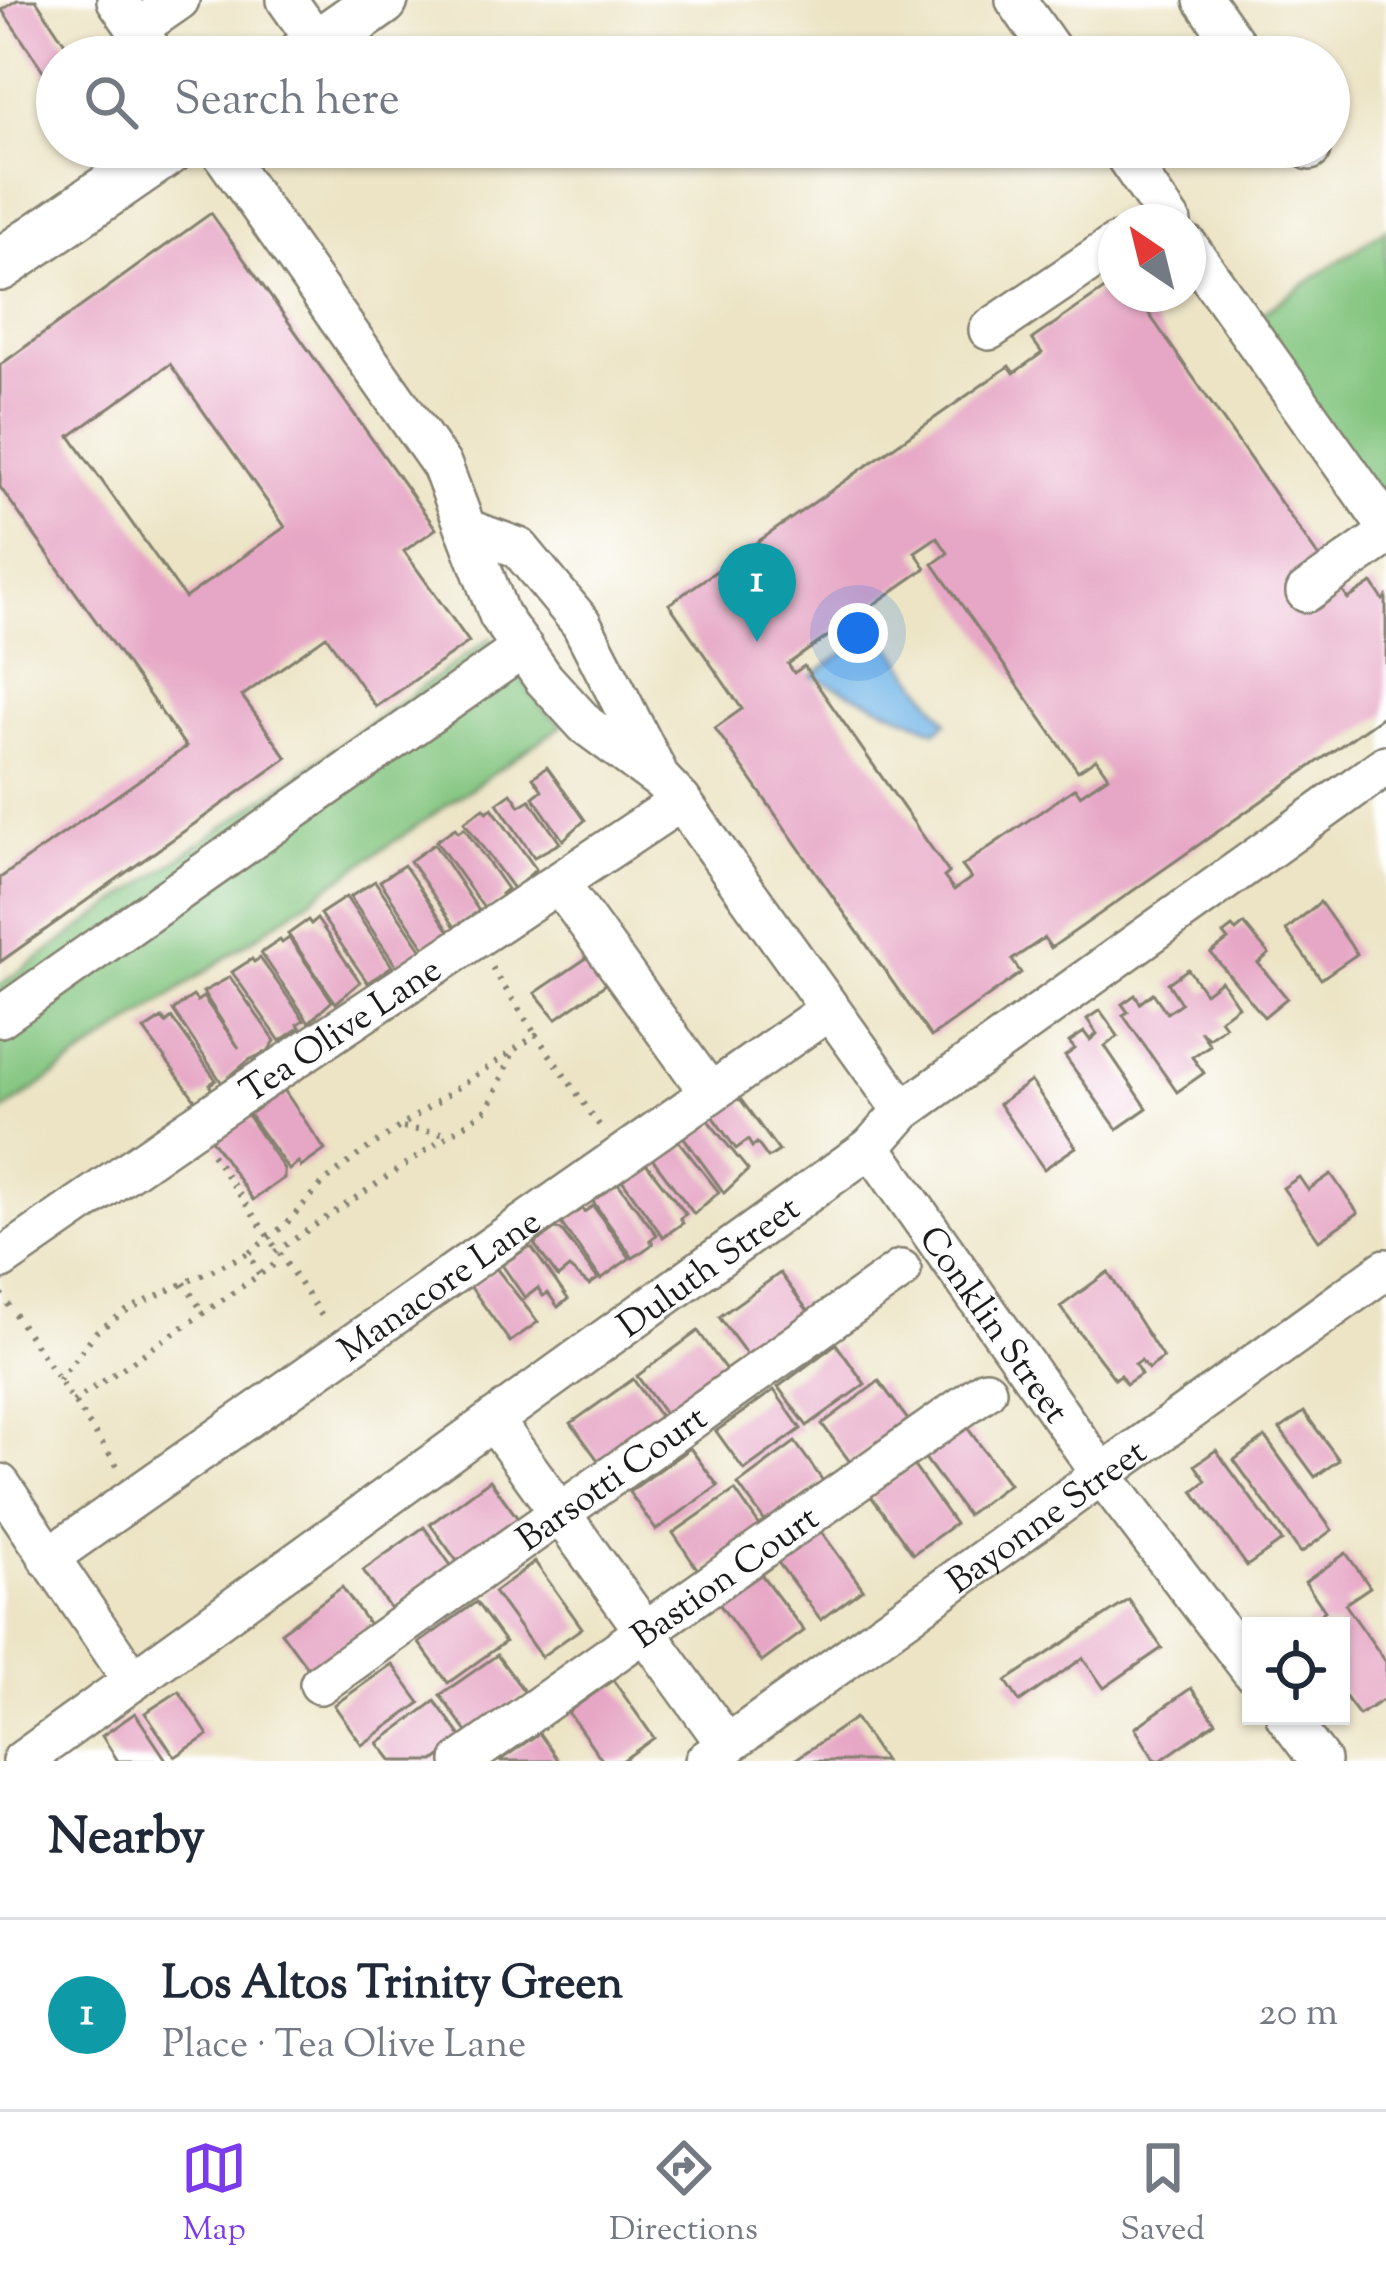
<!DOCTYPE html>
<meta charset="utf-8">
<style>
:root{--surface:#fff;--page:#f6f6f7;--text:#1f2937;--muted:#747a83;--line:#e0e1e3;--accent:#7c3aed}
body{margin:0;font-family:"Sorts Mill Goudy",serif;background:var(--page);color:var(--text)}
.controls{position:absolute;right:36px;bottom:36px;display:grid;overflow:hidden;border-radius:0px;box-shadow:0 3px 9px #0004}
.controls button{width:108px;height:108px;display:grid;place-items:center;padding:0;border:0;border-bottom:3px solid var(--line);background:var(--surface);color:var(--text);font:60px sans-serif}
.compass{position:absolute;left:1098px;top:204px;width:108px;height:108px;border-radius:50%;background:var(--surface);box-shadow:0 3px 9px #0004;rotate:325deg}
.you{position:absolute;left:858px;top:633px;width:42px;height:42px;margin:-30px;border:9px solid #fff;border-radius:50%;background:#1a73e8;box-shadow:0 0 0 18px #1a73e833}
.badge{display:grid;place-items:center;width:78px;height:78px;border-radius:50%;background:var(--accent);color:#fff;font-size:39px;font-weight:700}
.pin{position:absolute;translate:-50% -99px;filter:drop-shadow(0 3px 6px #0008)}
.pin::after{content:'';position:absolute;top:63px;width:42px;height:36px;background:inherit;clip-path:polygon(0 0,100% 0,50% 100%)}
.list{margin:0;padding:0;list-style:none}
h2{display:flex;justify-content:space-between;align-items:center;height:156px;margin:0;padding:0 48px;font-size:51px}
h2 small{font-size:39px;font-weight:400;color:var(--muted)}
.list li{display:grid;grid-template-columns:78px 1fr auto;gap:36px;align-items:center;box-sizing:border-box;height:192px;padding:0 48px;border-top:3px solid var(--line)}
.list b{display:block;font-size:45px;white-space:nowrap}
.list p{margin:0;font-size:39px;white-space:nowrap;color:var(--muted)}
.list em{font-size:39px;font-style:normal;color:var(--muted)}
.icon{flex:none;width:66px;height:66px;fill:none;stroke:currentColor;stroke-width:2;stroke-linecap:round;stroke-linejoin:round}
.map{position:relative;flex:none;width:1386px;height:1761px;overflow:hidden}
.search{position:absolute;background:var(--surface);box-shadow:0 3px 9px #0004;left:36px;right:36px;top:36px;height:132px;display:flex;align-items:center;gap:30px;box-sizing:border-box;padding:0 42px;border-radius:66px;color:var(--muted);font-size:45px}
.sheet{height:348px;background:var(--surface)}
nav{display:flex;justify-content:space-around;align-items:center;box-sizing:border-box;height:168px;border-top:3px solid var(--line);background:var(--surface);font-size:33px;color:var(--muted)}
nav a{display:grid;justify-items:center;gap:6px}
nav .on{color:var(--accent)}
.map>svg:first-child{display:block}
.green{fill:#83c57f;stroke:#50704e;stroke-width:3}
.water{fill:#71b5e7;stroke:#466882;stroke-width:3}
.building{fill:#e6a6c5;fill-rule:evenodd}
.lines{fill:none;stroke-linecap:round;stroke-linejoin:round}
.minor-casing{stroke:#848070;stroke-width:44}
.major-casing{stroke:#848070;stroke-width:56}
.path{stroke:#848070;stroke-width:6;stroke-dasharray:3 9;stroke-linecap:butt}
.minor{stroke:#fff;stroke-width:39}
.major{stroke:#fff;stroke-width:51}
.labels{text-anchor:middle;stroke-width:12;stroke-linejoin:round;paint-order:stroke}
.street-label{font-size:36px;fill:#1c1c1c;stroke:#fff}
</style>
<div class="map">
<svg width="1386" height="1761" viewBox="0 0 1386 1761">
<rect width="100%" height="100%" fill="#fff"/>
<filter id="ink" filterUnits="userSpaceOnUse"><feTurbulence type="fractalNoise" baseFrequency=".00833" numOctaves="2"/><feDisplacementMap in="SourceGraphic" scale="24" xChannelSelector="R" yChannelSelector="G"/><feConvolveMatrix kernelMatrix="1 2 1 2 8 2 1 2 1" color-interpolation-filters="sRGB"/></filter>
<filter id="wash" filterUnits="userSpaceOnUse"><feTurbulence type="fractalNoise" baseFrequency=".004" numOctaves="4" result="noise"/><feDisplacementMap in="SourceGraphic" scale="48" xChannelSelector="R" yChannelSelector="G"/><feGaussianBlur stdDeviation="2.7" result="paint"/><feColorMatrix in="noise" values="0 0 0 0 0 0 0 0 0 0 0 0 0 0 0 0 0 1.4 0 .05"/><feComposite in="paint" operator="in"/></filter>
<g filter="url(#wash)">
<rect width="100%" height="100%" fill="#ece4c5"/>
<!-- green -->
<g class="green">
<polygon points="1386,229 1386,538 1243,326"/>
<polygon points="491,638 545,711 563,725 0,1113 0,985"/>
</g>
<!-- water -->
<polygon class="water" points="882,634 947,722 936,731 812,676 851,648 858,652"/>
<g id="blocks">
<!-- building -->
<g class="building">
<polygon points="17,0 36,0 74,57 57,57 57,91 2,10"/>
<path d="M 211,213 L 436,529 L 404,551 L 469,642 L 376,707 L 326,636 L 242,696 L 287,758 L 0,962 L 0,878 L 186,747 L 0,487 L 0,365 ZM 170,364 L 285,527 L 185,598 L 70,436 Z"/>
<path d="M 1116,281 L 1116,294 L 1135,294 L 1348,599 L 1372,583 L 1383,600 L 1386,597 L 1386,714 L 1051,948 L 1044,938 L 1012,960 L 1021,973 L 931,1037 L 715,728 L 742,709 L 669,604 L 1009,366 L 1014,373 L 1042,353 L 1032,339 ZM 937,537 L 948,553 L 933,564 L 1078,771 L 1096,759 L 1108,776 L 1080,795 L 1075,788 L 962,866 L 971,878 L 954,890 L 944,877 L 949,873 L 804,666 L 794,673 L 788,664 L 926,568 L 915,552 Z"/>
<polygon points="547,767 585,820 563,840 533,797 542,790 533,777"/>
<polygon points="511,793 520,806 530,800 560,843 534,857 497,803"/>
<polygon points="484,808 487,812 492,808 536,869 514,890 464,822"/>
<polygon points="455,828 458,832 464,828 507,889 501,894 504,898 486,911 436,841"/>
<polygon points="434,844 479,911 455,927 410,861"/>
<polygon points="404,865 449,931 425,948 380,881"/>
<polygon points="375,881 422,950 397,967 350,897"/>
<polygon points="346,897 392,966 368,983 320,914"/>
<polygon points="1320,902 1357,954 1321,979 1286,930"/>
<polygon points="317,919 360,982 336,1003 288,934 308,920 311,924"/>
<polygon points="1244,924 1269,954 1258,963 1287,998 1264,1017 1211,953 1228,940 1223,934 1232,927 1236,931"/>
<polygon points="289,938 332,1001 309,1022 261,953 280,940 282,943"/>
<polygon points="591,955 606,984 556,1019 535,993"/>
<polygon points="260,958 304,1020 298,1024 300,1027 280,1041 232,972 252,959 254,962"/>
<polygon points="1188,969 1205,993 1221,981 1238,1006 1220,1019 1225,1026 1209,1038 1200,1031 1210,1045 1192,1057 1204,1073 1177,1092 1123,1015 1128,1012 1122,1004 1135,995 1140,1003 1153,993 1167,1013 1181,1003 1168,983"/>
<polygon points="230,977 275,1041 268,1051 249,1060 222,1083 173,1010 193,996 197,1001 203,997 239,1048 203,992"/>
<polygon points="1100,1010 1118,1036 1105,1046 1147,1108 1117,1129 1065,1056 1075,1049 1069,1042 1084,1032 1090,1040 1097,1034 1087,1019"/>
<polygon points="162,1018 166,1023 172,1018 216,1080 210,1084 211,1090 196,1101 144,1030"/>
<polygon points="1031,1081 1076,1147 1044,1169 999,1104"/>
<polygon points="284,1090 325,1150 301,1167 298,1162 289,1170 249,1114"/>
<polygon points="734,1099 741,1100 779,1151 768,1158 757,1143 752,1147 748,1140 736,1149 712,1116"/>
<polygon points="245,1112 284,1169 284,1178 253,1200 211,1139"/>
<polygon points="706,1118 748,1170 724,1193 682,1135"/>
<polygon points="676,1138 719,1192 694,1214 651,1157"/>
<polygon points="645,1162 686,1214 680,1218 683,1223 663,1237 622,1180"/>
<polygon points="1331,1174 1358,1213 1319,1240 1283,1188 1299,1177 1308,1190"/>
<polygon points="617,1182 657,1235 650,1240 653,1244 633,1258 592,1200"/>
<polygon points="593,1206 630,1258 601,1279 561,1223 582,1208 584,1212"/>
<polygon points="555,1229 561,1230 598,1279 589,1285 569,1268 558,1277 534,1244"/>
<polygon points="527,1248 532,1248 568,1299 558,1307 548,1293 543,1296 538,1288 525,1298 502,1265"/>
<polygon points="496,1268 538,1322 510,1342 470,1286"/>
<polygon points="1108,1272 1163,1358 1148,1369 1141,1360 1135,1364 1141,1374 1126,1384 1120,1375 1115,1379 1060,1307"/>
<polygon points="780,1273 808,1311 747,1355 719,1317"/>
<polygon points="698,1331 726,1370 665,1414 637,1376"/>
<polygon points="836,1344 865,1384 807,1426 778,1387"/>
<polygon points="633,1379 661,1418 600,1463 571,1423"/>
<polygon points="879,1381 908,1420 850,1462 822,1424"/>
<polygon points="774,1390 801,1429 744,1470 716,1431"/>
<polygon points="1304,1412 1339,1460 1315,1477 1280,1429"/>
<polygon points="966,1426 1009,1484 967,1515 924,1457"/>
<polygon points="1265,1437 1332,1530 1301,1553 1234,1460"/>
<polygon points="795,1442 823,1481 766,1523 738,1484"/>
<polygon points="690,1448 718,1486 656,1530 629,1492"/>
<polygon points="1216,1450 1282,1541 1247,1566 1193,1491 1206,1481 1195,1465"/>
<polygon points="913,1465 955,1524 913,1554 871,1496"/>
<polygon points="490,1480 519,1520 459,1564 430,1524"/>
<polygon points="735,1490 762,1529 700,1573 673,1533"/>
<polygon points="424,1527 452,1567 391,1610 363,1570"/>
<polygon points="820,1530 863,1589 821,1620 777,1561"/>
<polygon points="1346,1553 1370,1587 1345,1604 1386,1662 1386,1698 1359,1715 1341,1691 1341,1626 1304,1626 1325,1611 1305,1582"/>
<polygon points="535,1562 582,1628 541,1657 494,1592"/>
<polygon points="760,1573 804,1631 762,1662 719,1604"/>
<polygon points="342,1587 370,1626 309,1670 281,1632"/>
<polygon points="1129,1600 1162,1648 1104,1688 1083,1658 1020,1702 1006,1681"/>
<polygon points="476,1602 505,1642 448,1683 419,1643"/>
<polygon points="497,1655 526,1694 469,1735 440,1695"/>
<polygon points="392,1664 420,1703 362,1745 334,1705"/>
<polygon points="613,1680 654,1738 622,1761 603,1761 568,1712"/>
<polygon points="1191,1688 1216,1722 1160,1761 1154,1759 1135,1728"/>
<polygon points="179,1691 208,1735 175,1757 145,1713"/>
<polygon points="435,1701 463,1739 434,1761 392,1761 378,1743"/>
<polygon points="135,1713 167,1761 118,1761 102,1736"/>
<polygon points="855,1718 884,1761 793,1761"/>
<polygon points="539,1733 559,1761 499,1761"/>
</g>
</g>
</g>
<g filter="url(#ink)">
<use href="#blocks" fill-opacity="0" stroke="#848070" stroke-width="3"/>
<g class="lines">
<defs>
<g id="minor">
<polyline points="117,0 156,57"/>
<polyline points="287,0 319,45"/>
<polyline points="1016,0 1056,57"/>
<polyline points="1204,0 1244,57"/>
<polyline points="137,29 179,0"/>
<polyline points="218,147 442,466 499,615 544,679 586,725 661,780 681,801 903,1111"/>
<polyline points="1119,147 1171,222"/>
<polyline points="1307,147 1310,150"/>
<polyline points="1188,246 1386,525"/>
<polyline points="989,330 1116,244"/>
<polyline points="466,529 519,548 581,623 656,770"/>
<polyline points="1306,592 1386,535"/>
<polyline points="560,885 710,1093"/>
<polyline points="0,1017 523,648"/>
<path id="s1" d="M 871,1147 L 1103,1476 L 1251,1670"/>
<path id="s2" d="M 0,1260 L 192,1127 L 681,801"/>
<polyline points="493,1420 727,1745"/>
<polyline points="0,1484 133,1681"/>
<path id="s3" d="M 48,1558 L 829,1010"/>
<path id="s4" d="M 320,1684 L 901,1270"/>
<polyline points="1286,1716 1320,1761"/>
<path id="s5" d="M 22,1761 L 871,1147 L 903,1111 L 1386,765"/>
<path id="s6" d="M 462,1761 L 986,1390"/>
<path id="s7" d="M 705,1761 L 1386,1269"/>
</g>
<g id="major">
<polyline points="301,57 382,0"/>
<polyline points="0,265 171,147"/>
</g>
</defs>
<!-- minor casing -->
<use href="#minor" class="minor-casing"/>
<!-- major casing -->
<use href="#major" class="major-casing"/>
<!-- path -->
<g class="path">
<polyline points="492,968 536,1035"/>
<polyline points="403,1128 449,1134"/>
<polyline points="212,1154 326,1322"/>
<polyline points="275,1252 488,1109 514,1050"/>
<polyline points="259,1274 249,1253 285,1225 323,1183 361,1153 536,1035 602,1129"/>
<polyline points="184,1283 203,1312"/>
<polyline points="1,1294 118,1467"/>
<polyline points="59,1380 96,1332 129,1309 249,1253"/>
<polyline points="73,1402 281,1260"/>
</g>
<!-- minor -->
<use href="#minor" class="minor"/>
<!-- major -->
<use href="#major" class="major"/>
</g>
</g>
<g class="labels">
<!-- street labels -->
<g class="street-label">
<text dy="13" stroke="none"><textPath href="#s2" startOffset="411">Tea Olive Lane</textPath></text>
<text dy="13" stroke="none"><textPath href="#s5" startOffset="846">Duluth Street</textPath></text>
<text dy="13" stroke="none"><textPath href="#s3" startOffset="477">Manacore Lane</textPath></text>
<text dy="13" stroke="none"><textPath href="#s1" startOffset="216">Conklin Street</textPath></text>
<text dy="13" stroke="none"><textPath href="#s4" startOffset="357">Barsotti Court</textPath></text>
<text dy="13" stroke="none"><textPath href="#s7" startOffset="420">Bayonne Street</textPath></text>
<text dy="13" stroke="none"><textPath href="#s6" startOffset="321">Bastion Court</textPath></text>
</g>
</g>
</svg>
<div class="controls">
<button><svg class="icon" aria-label="locate" viewBox="0 0 24 24"><circle cx="12" cy="12" r="6"/><path d="M12 2v4M12 18v4M2 12h4M18 12h4"/></svg></button>
</div>
<svg class="compass" viewBox="-18 -18 36 36"><path d="M0-13l5 13h-10z" fill="#e53935"/><path d="M0 13l5-13h-10z" fill="#747a83"/></svg>
<div class="you"></div>
<div class="pin badge" style="left:757px;top:642px;background:#0f9aa8">1</div>
<div class="search"><svg class="icon" aria-label="search" viewBox="0 0 24 24"><circle cx="10" cy="10" r="6"/><path d="M15 15l6 6"/></svg>Search here</div>
</div>
<section class="sheet">
<h2>Nearby<small></small></h2>
<ul class="list">
<li><span class="badge" style="background:#0f9aa8">1</span><div><b>Los Altos Trinity Green</b><p>Place · Tea Olive Lane</p></div><em>20 m</em></li>
</ul>
</section>
<nav>
<a class="on"><svg class="icon" aria-label="map" viewBox="0 0 24 24"><path d="M3 6l6-2 6 2 6-2v14l-6 2-6-2-6 2zM9 4v14M15 6v14"/></svg>Map</a>
<a><svg class="icon" aria-label="directions" viewBox="0 0 24 24"><path d="M12 3l9 9-9 9-9-9zM9 14v-3h6M13 9l2 2-2 2"/></svg>Directions</a>
<a><svg class="icon" aria-label="saved" viewBox="0 0 24 24"><path d="M7 4h10v16l-5-4-5 4z"/></svg>Saved</a>
</nav>
